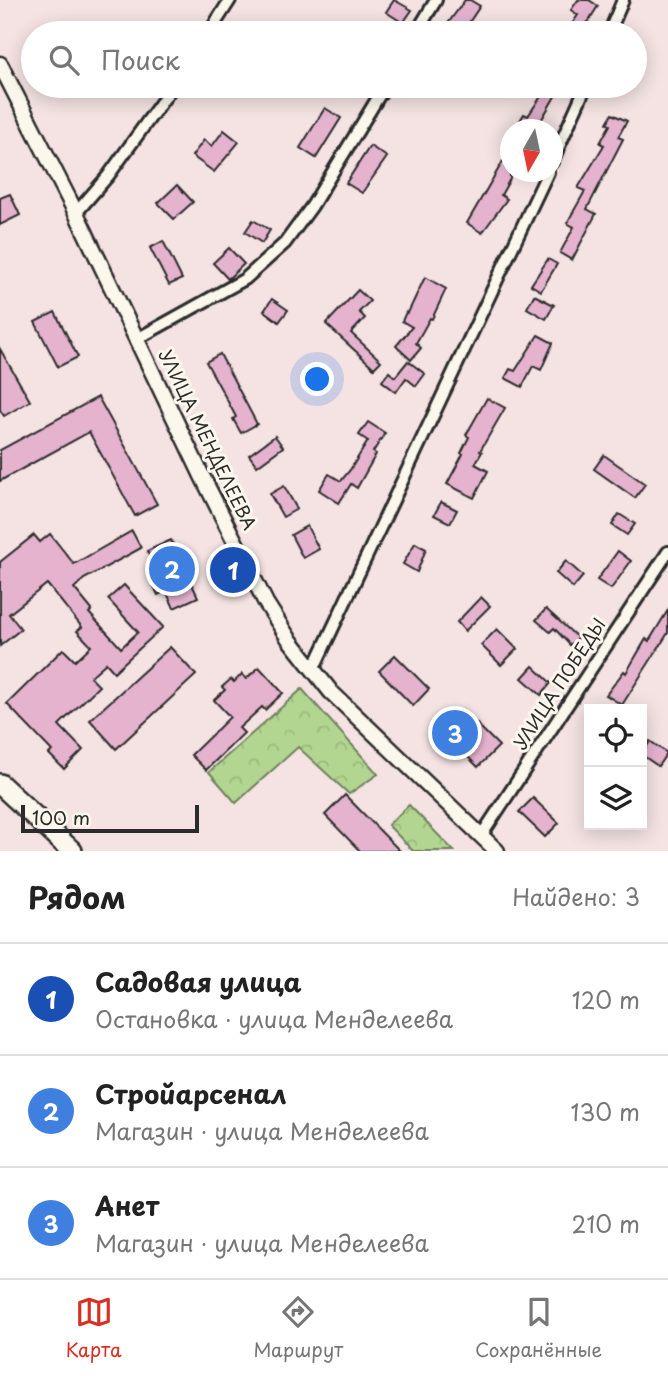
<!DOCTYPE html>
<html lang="ru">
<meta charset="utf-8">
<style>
:root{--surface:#fff;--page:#f2f2f2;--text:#222;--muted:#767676;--line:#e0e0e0;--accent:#d93025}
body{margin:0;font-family:"Playpen Sans",sans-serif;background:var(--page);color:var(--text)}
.controls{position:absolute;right:21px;bottom:21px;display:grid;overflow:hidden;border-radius:0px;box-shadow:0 4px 18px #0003}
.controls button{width:63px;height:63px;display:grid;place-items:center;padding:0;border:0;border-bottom:2px solid var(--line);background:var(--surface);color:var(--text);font:35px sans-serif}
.compass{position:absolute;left:500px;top:119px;width:63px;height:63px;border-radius:50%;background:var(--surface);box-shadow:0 4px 18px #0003;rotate:189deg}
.scale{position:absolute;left:21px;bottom:18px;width:178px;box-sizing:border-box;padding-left:7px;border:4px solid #2b2b2b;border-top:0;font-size:19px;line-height:24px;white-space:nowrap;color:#2b2b2b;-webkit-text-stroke:5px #fbf7ec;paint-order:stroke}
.you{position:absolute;left:318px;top:380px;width:24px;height:24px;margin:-18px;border:5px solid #fff;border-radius:50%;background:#1a73e8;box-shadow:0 0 0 10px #1a73e833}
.badge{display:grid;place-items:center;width:46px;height:46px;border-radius:50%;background:var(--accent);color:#fff;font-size:23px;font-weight:700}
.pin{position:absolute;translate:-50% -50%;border:4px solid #fff;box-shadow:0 2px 7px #0006}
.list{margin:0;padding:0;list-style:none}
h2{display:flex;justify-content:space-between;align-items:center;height:91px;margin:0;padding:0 28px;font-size:30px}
h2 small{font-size:23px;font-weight:400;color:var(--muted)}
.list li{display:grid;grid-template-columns:46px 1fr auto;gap:21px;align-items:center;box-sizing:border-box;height:112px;padding:0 28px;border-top:2px solid var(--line)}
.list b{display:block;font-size:26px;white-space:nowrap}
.list p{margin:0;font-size:23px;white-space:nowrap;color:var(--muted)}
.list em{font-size:23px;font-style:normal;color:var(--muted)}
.icon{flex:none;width:38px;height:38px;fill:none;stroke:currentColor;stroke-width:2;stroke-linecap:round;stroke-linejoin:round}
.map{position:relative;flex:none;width:668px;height:851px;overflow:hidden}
.search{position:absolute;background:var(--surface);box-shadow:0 4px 18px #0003;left:21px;right:21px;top:21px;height:77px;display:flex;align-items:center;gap:18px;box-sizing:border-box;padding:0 24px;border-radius:38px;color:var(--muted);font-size:26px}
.sheet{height:427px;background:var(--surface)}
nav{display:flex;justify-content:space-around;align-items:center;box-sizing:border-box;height:98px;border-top:2px solid var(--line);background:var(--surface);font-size:19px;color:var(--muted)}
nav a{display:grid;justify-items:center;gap:4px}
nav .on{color:var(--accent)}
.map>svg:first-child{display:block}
.forest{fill:url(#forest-crowns);stroke:#6e805e;stroke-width:2}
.building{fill:#e6b3cf;stroke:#2b2b2b;stroke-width:2}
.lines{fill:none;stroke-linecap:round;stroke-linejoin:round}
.street-casing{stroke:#2b2b2b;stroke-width:16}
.secondary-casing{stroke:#2b2b2b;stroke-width:19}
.highway-casing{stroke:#2b2b2b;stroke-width:24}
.street{stroke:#fbf7ec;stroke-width:10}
.secondary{stroke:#fbf7ec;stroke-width:14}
.highway{stroke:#fbf7ec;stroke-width:19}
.labels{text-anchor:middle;stroke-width:6;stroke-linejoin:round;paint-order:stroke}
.street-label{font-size:18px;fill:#2b2b2b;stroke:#fbf7ec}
</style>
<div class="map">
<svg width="668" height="851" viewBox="0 0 668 851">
<defs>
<pattern id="forest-crowns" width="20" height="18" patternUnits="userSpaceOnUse" patternTransform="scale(1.75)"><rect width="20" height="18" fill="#b2d690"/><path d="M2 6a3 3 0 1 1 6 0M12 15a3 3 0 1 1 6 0" fill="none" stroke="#99b87c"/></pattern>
</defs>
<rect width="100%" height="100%" fill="#f5e3e3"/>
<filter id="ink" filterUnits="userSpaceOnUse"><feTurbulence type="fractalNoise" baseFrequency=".0143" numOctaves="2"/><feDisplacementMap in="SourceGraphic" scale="14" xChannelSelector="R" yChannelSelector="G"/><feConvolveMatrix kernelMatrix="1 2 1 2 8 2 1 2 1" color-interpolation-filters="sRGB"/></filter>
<g filter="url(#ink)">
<!-- forest -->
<g class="forest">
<polygon points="302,689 378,774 349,794 298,747 236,803 209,772"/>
<polygon points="409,805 454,851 413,851 388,825"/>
</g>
<!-- building -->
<g class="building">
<polygon points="394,0 412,10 403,23 386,12"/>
<polygon points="465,0 470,0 480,6 462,33 441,33"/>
<polygon points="578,0 589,0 598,6 581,33 566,33 578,15 571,10"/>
<polygon points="548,86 561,86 539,124 548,130 514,130 524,114 528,116"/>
<polygon points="325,108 341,118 316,158 300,148"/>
<polygon points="612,114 627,121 618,137 623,139 587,209 596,214 572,260 560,253 574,227 567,223 585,191 578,188 604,145 600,143 610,125 607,123"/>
<polygon points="224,130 239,142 214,172 192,156 204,140 212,146"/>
<polygon points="370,146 387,157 362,193 346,183"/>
<polygon points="510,149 510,179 501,195 507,199 482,233 467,223"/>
<polygon points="177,185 193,202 174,219 158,203"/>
<polygon points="10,194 20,215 0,225 0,198"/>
<polygon points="253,220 270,230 262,243 245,232"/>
<polygon points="163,241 182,279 169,285 150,248"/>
<polygon points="229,248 244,264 228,279 213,263"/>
<polygon points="548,259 557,264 541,291 531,285"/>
<polygon points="425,277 446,289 432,319 430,318 416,343 421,348 411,360 396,346 412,327 402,321 406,312 408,313"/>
<polygon points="358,290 370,301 359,312 365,318 351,333 381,361 374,368 326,324"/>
<polygon points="534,295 554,305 546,319 527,308"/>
<polygon points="272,299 288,310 279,322 264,311"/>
<polygon points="55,312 78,357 58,367 35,322"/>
<polygon points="538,335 553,343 541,370 533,366 522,387 505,378 510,369 515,371"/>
<polygon points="0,349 30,401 4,416 0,410"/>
<polygon points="220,354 257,424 241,433 233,419 236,417 227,400 206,362"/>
<polygon points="408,361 425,374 416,386 406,378 396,392 382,381 389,372 395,377"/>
<polygon points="98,397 157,504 135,516 89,432 0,481 0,450"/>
<polygon points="487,398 505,408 480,451 482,452 475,464 488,471 474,498 447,484 463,454 461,453 469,437 466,435"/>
<polygon points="368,422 385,433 373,452 376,454 357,488 351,484 339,503 319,490 329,474 341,481 350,470 368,441 359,435"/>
<polygon points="275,436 283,447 257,466 249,455"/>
<polygon points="604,455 645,484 635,498 594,469"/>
<polygon points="284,486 297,509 283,517 270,494"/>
<polygon points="441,502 457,510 450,523 434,515"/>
<polygon points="619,514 635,524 627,535 612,525"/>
<polygon points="307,526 319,549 303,558 291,535"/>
<polygon points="132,531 141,548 84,579 74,588 92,610 89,613 121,648 138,632 108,599 124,585 163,627 114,672 106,663 90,677 99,686 59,725 83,750 64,769 49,754 52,751 7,704 63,649 75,661 91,646 77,631 82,627 47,584 9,614 21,629 0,646 0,562 34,535 40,542 50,534 74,564"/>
<polygon points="171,540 198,597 174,608 166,591 158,595 149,576 157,572 147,551"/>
<polygon points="415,543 426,549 417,572 403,564"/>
<polygon points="618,551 631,561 611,589 597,580"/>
<polygon points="566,561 583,576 573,588 556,573"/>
<polygon points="481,597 490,606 465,631 457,622"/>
<polygon points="546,609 578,638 570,645 554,628 550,632 536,620"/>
<polygon points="668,610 668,633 622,705 606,695 624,671 626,673 646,639 649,641"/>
<polygon points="497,629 517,649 501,665 481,645"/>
<polygon points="170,647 196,675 116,749 90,720"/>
<polygon points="395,655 429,689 413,706 379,671"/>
<polygon points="533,666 551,683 541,695 522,678"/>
<polygon points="259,667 283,693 265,710 262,707 239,728 244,733 206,770 191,755 230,717 214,700 225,690 222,687 231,679 234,682 242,674 246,679"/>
<polygon points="463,710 499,746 478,767 442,731"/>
<polygon points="650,741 667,753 658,766 642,755"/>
<polygon points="345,795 400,851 360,851 325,815"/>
<polygon points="533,798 559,823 545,837 519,812"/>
</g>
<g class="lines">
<defs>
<g id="street">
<polyline points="209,33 230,0"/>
<polyline points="416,33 436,0"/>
<polyline points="609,33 623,0"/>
<polyline points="552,162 586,86"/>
<polyline points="76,213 108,176 173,86"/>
<polyline points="137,339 245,279 285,243 312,206 385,86"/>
<polyline points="313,670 548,172"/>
<polyline points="481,836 668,552"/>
</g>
<polyline id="secondary" points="0,64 76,213 203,478 266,603 289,639 331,692 497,851"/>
<polyline id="highway" points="0,784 72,851"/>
</defs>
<!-- street casing -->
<use href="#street" class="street-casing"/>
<!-- secondary casing -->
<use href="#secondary" class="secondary-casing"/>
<!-- highway casing -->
<use href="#highway" class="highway-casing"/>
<!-- street -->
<use href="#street" class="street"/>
<!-- secondary -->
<use href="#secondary" class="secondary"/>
<!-- highway -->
<use href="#highway" class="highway"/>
</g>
</g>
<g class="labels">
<!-- street labels -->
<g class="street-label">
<text transform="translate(207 440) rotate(64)" y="6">УЛИЦА МЕНДЕЛЕЕВА</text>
<text transform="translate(560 684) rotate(-57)" y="6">УЛИЦА ПОБЕДЫ</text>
</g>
</g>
</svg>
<div class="controls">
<button><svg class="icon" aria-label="locate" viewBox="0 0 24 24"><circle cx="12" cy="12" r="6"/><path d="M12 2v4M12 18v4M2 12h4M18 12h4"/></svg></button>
<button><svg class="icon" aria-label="layers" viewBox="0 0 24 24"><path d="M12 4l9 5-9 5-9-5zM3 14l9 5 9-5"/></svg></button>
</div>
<svg class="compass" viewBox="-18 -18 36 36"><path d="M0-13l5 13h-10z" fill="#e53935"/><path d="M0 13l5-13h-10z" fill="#767676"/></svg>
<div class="scale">100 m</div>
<div class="you"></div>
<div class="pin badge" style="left:233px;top:570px;background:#1a4fb4">1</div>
<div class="pin badge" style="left:172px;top:569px;background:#3f7fe0">2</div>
<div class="pin badge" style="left:455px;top:733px;background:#3f7fe0">3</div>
<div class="search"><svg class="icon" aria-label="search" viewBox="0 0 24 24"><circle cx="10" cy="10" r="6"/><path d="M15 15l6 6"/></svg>Поиск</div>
</div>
<section class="sheet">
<h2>Рядом<small>Найдено: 3</small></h2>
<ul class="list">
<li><span class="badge" style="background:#1a4fb4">1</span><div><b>Садовая улица</b><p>Остановка · улица Менделеева</p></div><em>120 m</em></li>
<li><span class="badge" style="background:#3f7fe0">2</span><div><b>Стройарсенал</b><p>Магазин · улица Менделеева</p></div><em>130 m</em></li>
<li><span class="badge" style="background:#3f7fe0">3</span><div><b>Анет</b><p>Магазин · улица Менделеева</p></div><em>210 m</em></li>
</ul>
</section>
<nav>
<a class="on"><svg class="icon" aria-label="map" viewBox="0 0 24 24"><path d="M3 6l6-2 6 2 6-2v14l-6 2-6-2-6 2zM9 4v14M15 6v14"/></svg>Карта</a>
<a><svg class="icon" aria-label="directions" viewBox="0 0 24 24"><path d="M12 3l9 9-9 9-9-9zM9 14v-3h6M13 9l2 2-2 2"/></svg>Маршрут</a>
<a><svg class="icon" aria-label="saved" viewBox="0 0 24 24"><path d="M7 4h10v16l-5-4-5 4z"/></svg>Сохранённые</a>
</nav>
